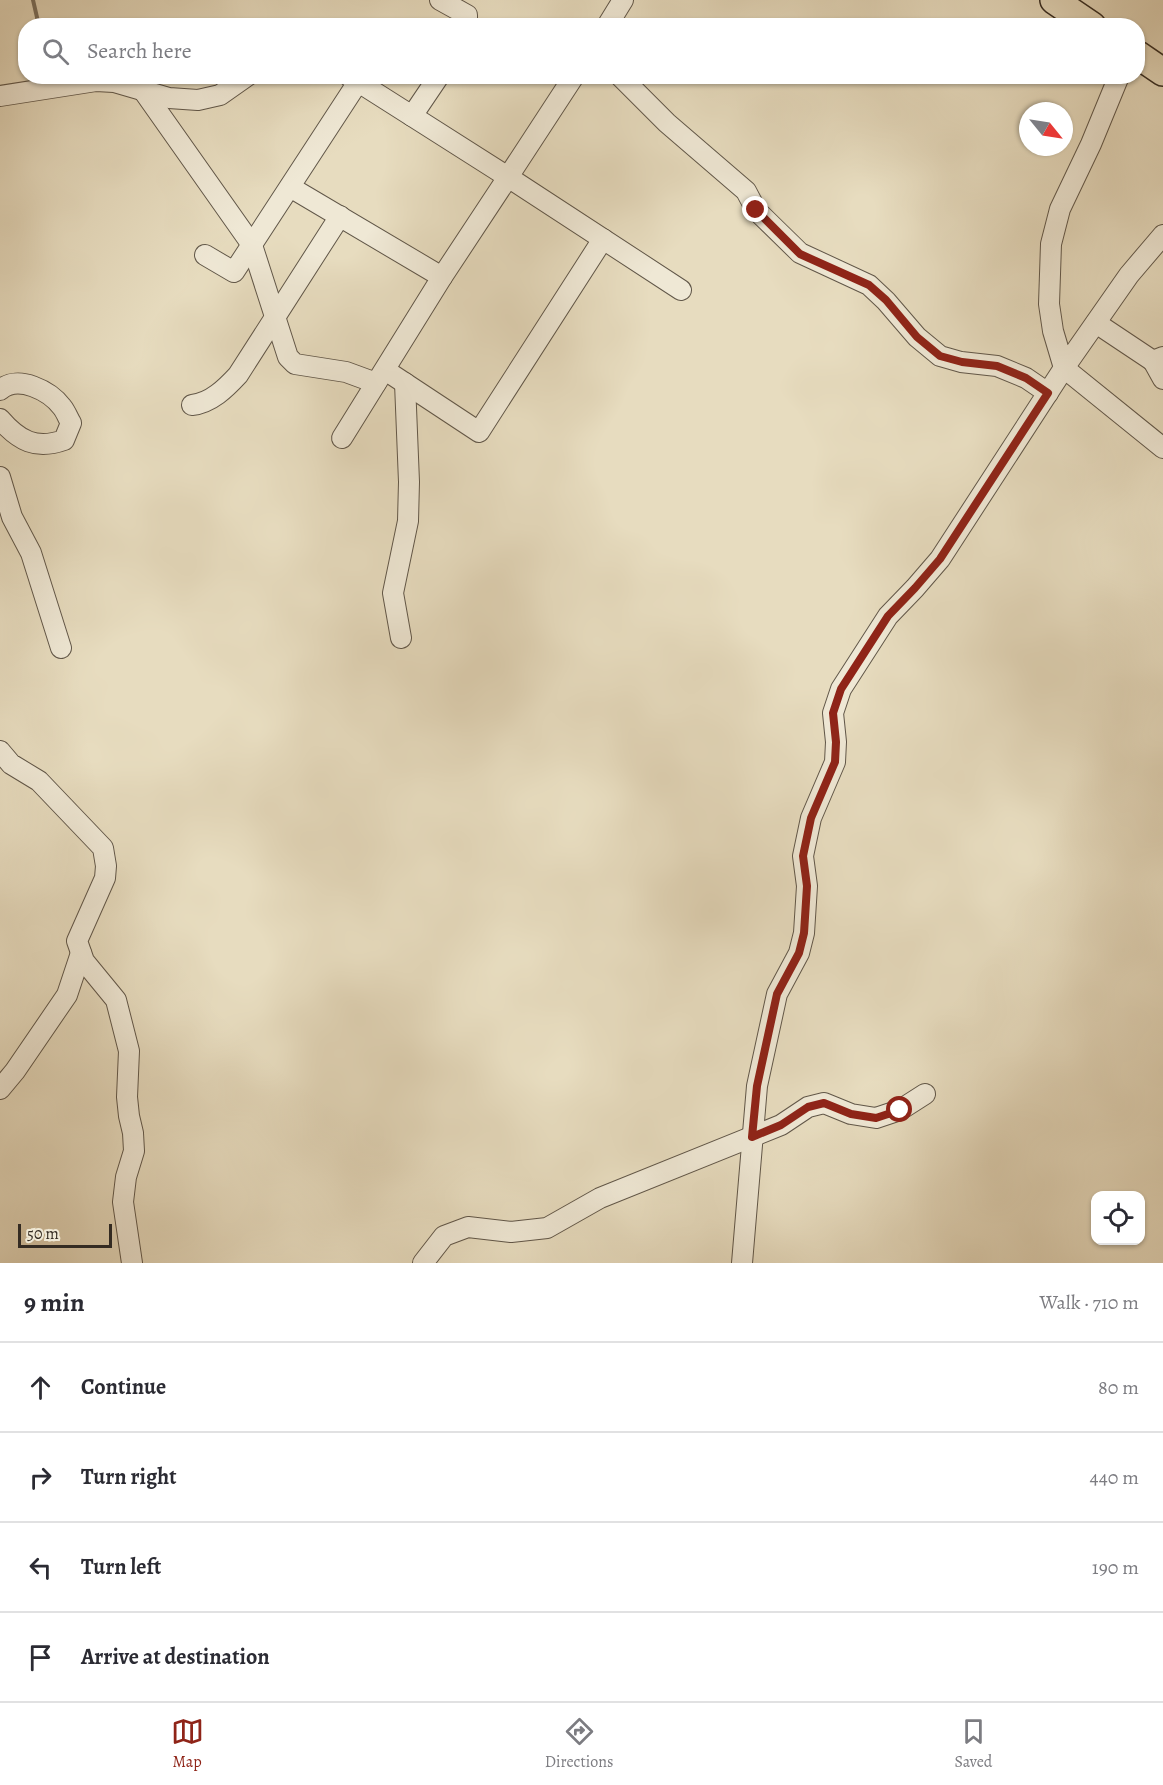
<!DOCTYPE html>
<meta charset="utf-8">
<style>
:root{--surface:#fff;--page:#f2f2f3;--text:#2b2b33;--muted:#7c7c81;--line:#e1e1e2;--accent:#8f2418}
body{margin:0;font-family:Alegreya,serif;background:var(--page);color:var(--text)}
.controls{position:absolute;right:18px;bottom:18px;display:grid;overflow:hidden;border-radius:12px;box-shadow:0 2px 4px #0004}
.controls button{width:54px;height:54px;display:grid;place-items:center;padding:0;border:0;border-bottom:2px solid var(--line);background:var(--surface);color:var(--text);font:30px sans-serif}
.compass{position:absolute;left:1019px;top:102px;width:54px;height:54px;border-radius:50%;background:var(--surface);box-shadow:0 2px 4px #0004;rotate:120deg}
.scale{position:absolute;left:18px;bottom:15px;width:94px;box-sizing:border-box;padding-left:6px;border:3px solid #342b22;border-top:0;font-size:16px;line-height:21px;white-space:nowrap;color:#342b22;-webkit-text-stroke:4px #efe8d5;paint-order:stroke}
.stop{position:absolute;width:18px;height:18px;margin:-14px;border:4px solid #8f2418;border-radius:50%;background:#fff}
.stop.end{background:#8f2418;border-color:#fff;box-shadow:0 2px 6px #0008}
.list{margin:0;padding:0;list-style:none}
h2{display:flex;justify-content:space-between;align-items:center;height:78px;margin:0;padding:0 24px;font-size:26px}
h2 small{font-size:20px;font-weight:400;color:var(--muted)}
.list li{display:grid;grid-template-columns:39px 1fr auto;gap:18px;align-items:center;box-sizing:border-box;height:90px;padding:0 24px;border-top:2px solid var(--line)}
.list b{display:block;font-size:22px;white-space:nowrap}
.list em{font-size:20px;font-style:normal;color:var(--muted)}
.icon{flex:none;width:33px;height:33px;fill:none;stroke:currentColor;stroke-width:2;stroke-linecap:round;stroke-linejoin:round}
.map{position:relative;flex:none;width:1163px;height:1263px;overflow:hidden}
.search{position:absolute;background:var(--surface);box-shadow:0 2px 4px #0004;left:18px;right:18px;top:18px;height:66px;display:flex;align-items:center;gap:15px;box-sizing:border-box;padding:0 21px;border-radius:24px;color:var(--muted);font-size:22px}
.sheet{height:438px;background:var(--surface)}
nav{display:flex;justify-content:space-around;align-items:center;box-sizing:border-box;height:84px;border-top:2px solid var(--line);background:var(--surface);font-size:16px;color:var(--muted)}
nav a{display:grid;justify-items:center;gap:3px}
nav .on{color:var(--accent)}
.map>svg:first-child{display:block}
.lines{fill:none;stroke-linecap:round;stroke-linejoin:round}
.stream{stroke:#7b7160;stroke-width:4}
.minor-casing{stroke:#615749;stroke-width:22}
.highway-casing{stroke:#342b22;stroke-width:30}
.minor{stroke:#efe8d5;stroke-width:20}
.highway{stroke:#e7dcbf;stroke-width:27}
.route{stroke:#8f2418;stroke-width:8}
</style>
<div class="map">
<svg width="1163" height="1263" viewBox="0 0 1163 1263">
<rect width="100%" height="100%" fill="#e7dcbf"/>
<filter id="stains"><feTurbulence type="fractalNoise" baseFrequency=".00333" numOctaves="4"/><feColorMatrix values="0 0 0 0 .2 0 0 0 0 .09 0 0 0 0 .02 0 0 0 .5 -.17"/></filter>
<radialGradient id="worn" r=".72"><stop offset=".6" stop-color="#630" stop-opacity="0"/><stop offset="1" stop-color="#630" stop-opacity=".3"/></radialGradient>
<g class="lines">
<!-- stream -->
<polyline class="stream" points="33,0 39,26"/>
<defs>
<g id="minor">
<polyline points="440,0 467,15 467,26"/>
<polyline points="607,26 623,0"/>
<polyline points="349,76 412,116 439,76"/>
<polyline points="620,76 667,123 746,191 756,210 800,253 869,285 886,301 917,337 940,356 961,362 997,366 1026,378 1048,393"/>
<polyline points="1119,76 1091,144 1060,209 1051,244 1049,304 1053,331 1064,368 1129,275 1163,235"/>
<polyline points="142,89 252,245 288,357 295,364 346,372 376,383"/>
<polyline points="0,96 96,81 114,82 169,98 198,100 220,95 247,76"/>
<polyline points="412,116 508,177 574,76"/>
<polyline points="290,187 442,277 508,177 681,290"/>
<polyline points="205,255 234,272 358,82"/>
<polyline points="1096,323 1153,361 1163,357"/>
<polyline points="1153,361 1163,379"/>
<polyline points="385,370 479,432 603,239"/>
<path d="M 0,390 C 18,374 50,391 62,407 C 66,412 68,418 71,423 L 64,440 C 36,450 19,441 0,419"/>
<path d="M 192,405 C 211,403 226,388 238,375 L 340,216"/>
<polyline points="342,438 442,277"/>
<polyline points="0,477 12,517 31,553 61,648"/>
<polyline points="401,638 393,593 408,521 409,482 405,383"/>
<polyline points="0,751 11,764 39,781 103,848 106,866 105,878 77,941 84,961 116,1000 129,1051 127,1097 129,1116 133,1133 134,1151 126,1177 123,1202 132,1263"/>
<polyline points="0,1089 15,1071 67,995 81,953"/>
<polyline points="423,1263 444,1236 468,1227 511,1232 547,1228 600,1198 781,1125 808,1107 824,1103 851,1114 876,1118 900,1110 925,1094"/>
<polyline points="742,1263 757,1086 777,994 799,953 804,933 807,886 803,856 811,818 835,762 836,742 833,713 841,689 888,616 915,588 940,559 1064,368 1163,448"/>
</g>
<g id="highway">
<polyline points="1054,0 1092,26"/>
<polyline points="1138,55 1163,72"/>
</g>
</defs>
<!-- minor casing -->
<use href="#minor" class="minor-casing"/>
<!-- highway casing -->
<use href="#highway" class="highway-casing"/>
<!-- minor -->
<use href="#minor" class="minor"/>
<!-- highway -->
<use href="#highway" class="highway"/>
</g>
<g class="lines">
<!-- route -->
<polyline class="route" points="756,210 800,254 869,285 886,300 917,337 940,356 962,362 997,366 1026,378 1048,393 940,559 915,588 888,616 841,689 833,713 836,742 835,762 811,818 803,856 807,886 804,933 799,953 777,994 757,1086 752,1137 781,1125 808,1107 824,1103 851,1114 876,1118 900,1110"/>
</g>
<rect width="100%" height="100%" filter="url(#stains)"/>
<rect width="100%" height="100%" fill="url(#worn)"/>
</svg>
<div class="controls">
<button><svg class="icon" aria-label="locate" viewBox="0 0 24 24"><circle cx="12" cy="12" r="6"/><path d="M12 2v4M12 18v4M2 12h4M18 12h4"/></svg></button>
</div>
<svg class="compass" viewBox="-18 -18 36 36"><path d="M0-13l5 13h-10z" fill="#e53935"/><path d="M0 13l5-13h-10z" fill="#7c7c81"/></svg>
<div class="scale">50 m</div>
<div class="stop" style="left:900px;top:1110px"></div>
<div class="stop end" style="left:756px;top:210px"></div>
<div class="search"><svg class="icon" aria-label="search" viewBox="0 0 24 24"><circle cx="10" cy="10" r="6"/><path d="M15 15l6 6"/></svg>Search here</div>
</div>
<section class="sheet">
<h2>9 min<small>Walk · 710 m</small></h2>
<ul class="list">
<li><svg class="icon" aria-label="ahead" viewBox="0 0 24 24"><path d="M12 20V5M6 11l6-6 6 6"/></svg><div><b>Continue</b></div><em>80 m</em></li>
<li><svg class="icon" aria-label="right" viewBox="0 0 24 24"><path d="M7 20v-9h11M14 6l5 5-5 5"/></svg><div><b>Turn right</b></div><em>440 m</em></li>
<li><svg class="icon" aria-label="left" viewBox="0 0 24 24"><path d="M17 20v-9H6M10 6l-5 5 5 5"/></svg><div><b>Turn left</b></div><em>190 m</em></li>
<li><svg class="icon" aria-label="arrive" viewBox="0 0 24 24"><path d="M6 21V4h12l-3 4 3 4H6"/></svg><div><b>Arrive at destination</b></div></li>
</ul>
</section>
<nav>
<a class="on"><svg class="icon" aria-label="map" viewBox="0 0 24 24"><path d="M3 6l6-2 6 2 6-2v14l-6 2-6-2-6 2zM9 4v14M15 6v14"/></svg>Map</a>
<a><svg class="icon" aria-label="directions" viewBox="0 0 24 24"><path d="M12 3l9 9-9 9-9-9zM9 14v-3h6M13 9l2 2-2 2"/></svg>Directions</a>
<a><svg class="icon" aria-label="saved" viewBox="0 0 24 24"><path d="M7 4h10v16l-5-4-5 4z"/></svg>Saved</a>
</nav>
